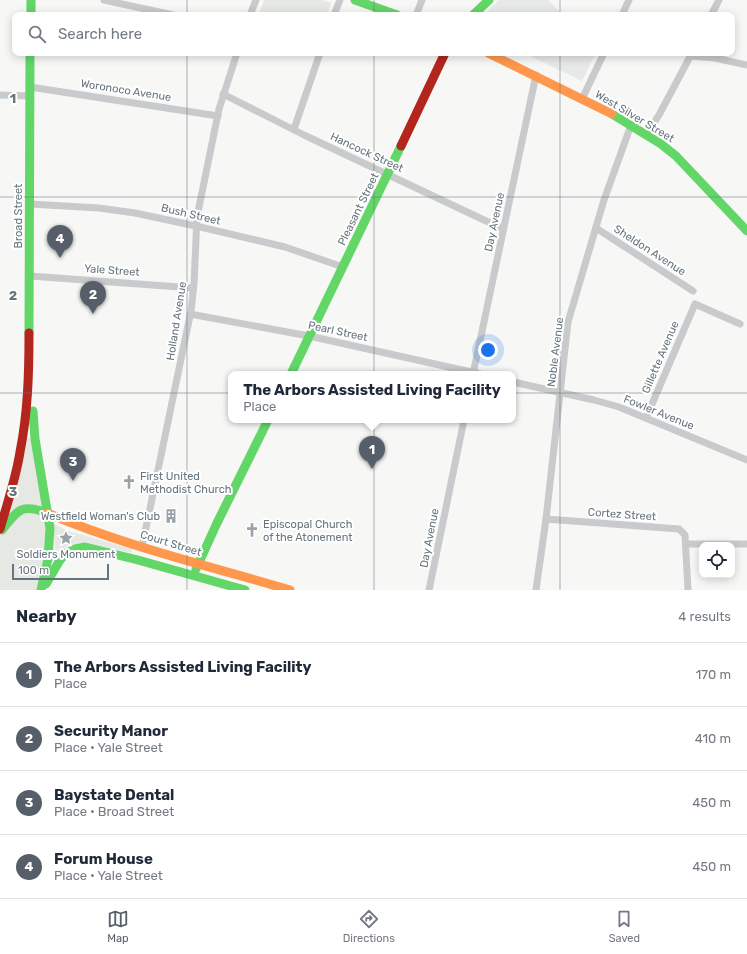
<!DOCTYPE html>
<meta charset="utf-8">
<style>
:root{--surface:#fff;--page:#f6f6f7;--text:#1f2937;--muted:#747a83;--line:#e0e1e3;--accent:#565f69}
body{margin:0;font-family:Rubik,sans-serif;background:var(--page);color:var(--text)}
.controls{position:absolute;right:12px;bottom:12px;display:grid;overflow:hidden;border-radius:8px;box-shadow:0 2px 10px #0003}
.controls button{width:36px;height:36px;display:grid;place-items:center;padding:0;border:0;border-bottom:1px solid var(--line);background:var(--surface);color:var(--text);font:20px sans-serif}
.scale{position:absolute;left:12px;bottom:10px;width:97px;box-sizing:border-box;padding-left:4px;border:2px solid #66757d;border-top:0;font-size:11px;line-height:14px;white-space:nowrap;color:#66757d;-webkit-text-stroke:3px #fff;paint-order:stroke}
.you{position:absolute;left:488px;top:350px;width:14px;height:14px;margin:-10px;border:3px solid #fff;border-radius:50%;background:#1a73e8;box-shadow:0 0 0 6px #1a73e833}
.badge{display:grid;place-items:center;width:26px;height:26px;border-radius:50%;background:var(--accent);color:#fff;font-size:13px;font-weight:700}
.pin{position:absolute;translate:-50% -33px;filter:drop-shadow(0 1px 2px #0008)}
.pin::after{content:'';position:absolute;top:21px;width:14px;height:12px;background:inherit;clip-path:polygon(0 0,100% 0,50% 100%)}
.popup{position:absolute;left:228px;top:371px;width:288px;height:52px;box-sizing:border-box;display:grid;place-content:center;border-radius:8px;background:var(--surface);filter:drop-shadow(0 1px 3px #0005);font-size:13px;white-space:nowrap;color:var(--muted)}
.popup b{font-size:15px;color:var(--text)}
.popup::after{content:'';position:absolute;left:50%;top:100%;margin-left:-8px;border:8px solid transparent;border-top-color:var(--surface)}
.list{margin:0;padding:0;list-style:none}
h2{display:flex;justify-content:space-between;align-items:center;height:52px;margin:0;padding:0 16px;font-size:17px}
h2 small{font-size:13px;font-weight:400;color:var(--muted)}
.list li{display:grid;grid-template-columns:26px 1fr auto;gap:12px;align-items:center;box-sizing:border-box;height:64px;padding:0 16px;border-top:1px solid var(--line)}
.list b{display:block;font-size:15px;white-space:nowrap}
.list p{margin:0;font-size:13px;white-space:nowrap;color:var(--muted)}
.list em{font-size:13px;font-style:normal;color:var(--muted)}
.icon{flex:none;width:22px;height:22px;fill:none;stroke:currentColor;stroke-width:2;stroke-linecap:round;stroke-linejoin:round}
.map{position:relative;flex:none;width:747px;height:590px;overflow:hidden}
.search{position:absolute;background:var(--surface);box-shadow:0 2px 10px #0003;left:12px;right:12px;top:12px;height:44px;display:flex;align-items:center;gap:10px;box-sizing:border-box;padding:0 14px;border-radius:8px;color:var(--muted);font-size:15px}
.sheet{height:308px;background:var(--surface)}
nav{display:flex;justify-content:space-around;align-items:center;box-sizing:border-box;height:56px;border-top:1px solid var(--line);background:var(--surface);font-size:11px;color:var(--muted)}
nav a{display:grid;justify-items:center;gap:2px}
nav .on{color:var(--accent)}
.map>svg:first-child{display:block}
.built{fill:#e7e8e8}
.green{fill:#e6e8e4}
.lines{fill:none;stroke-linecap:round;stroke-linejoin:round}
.street{stroke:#c8cacb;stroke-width:7}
.fast{stroke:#63d668;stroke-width:9}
.slow{stroke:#ff974d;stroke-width:9}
.jam{stroke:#b3261e;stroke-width:9}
.grid{fill:none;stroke:#66757d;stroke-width:1;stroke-opacity:0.55}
.labels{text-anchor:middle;stroke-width:4;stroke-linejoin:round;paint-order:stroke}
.street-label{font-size:11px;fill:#66757d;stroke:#fff}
.poi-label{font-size:11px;fill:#66757d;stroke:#fff;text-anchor:start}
.grid-label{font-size:13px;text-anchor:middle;font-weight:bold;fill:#66757d;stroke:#fff;stroke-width:4;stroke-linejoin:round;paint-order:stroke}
</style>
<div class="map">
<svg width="747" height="590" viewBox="0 0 747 590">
<rect width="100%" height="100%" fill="#f7f7f6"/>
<!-- built -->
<g class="built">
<polygon points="499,0 548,0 563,15 484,15"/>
<polygon points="524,53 596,53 582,81"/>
</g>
<!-- green -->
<g class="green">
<polygon points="264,0 322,0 331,3 327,15 259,15"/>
<polygon points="23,437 35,439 50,528 41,590 0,590 0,529"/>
<polygon points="53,523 68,531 132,549 132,553 82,543 67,546 56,557"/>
</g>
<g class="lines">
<!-- street -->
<g class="street">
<polyline points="104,0 173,15"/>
<polyline points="250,15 256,0"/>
<polyline points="334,15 340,0"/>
<polyline points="416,15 422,0"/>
<polyline points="622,15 629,0"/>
<polyline points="711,15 719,0"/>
<polyline points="691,56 715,58 747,65"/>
<polyline points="30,87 218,116"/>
<polyline points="223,94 304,135 503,229"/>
<polyline points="0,95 30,96"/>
<polyline points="582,99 604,53"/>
<polyline points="294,129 320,53"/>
<polyline points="646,135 659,115 692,53"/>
<polyline points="30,204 99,208 135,213 196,226 285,247 343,267"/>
<polyline points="596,228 693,291"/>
<polyline points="30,276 193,288"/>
<polyline points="190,314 309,336 480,374"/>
<polyline points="473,374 536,75"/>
<polyline points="513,382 594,400 619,407 747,460"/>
<polyline points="646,418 695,304 740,324"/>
<polyline points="546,519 679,529 685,535 688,590"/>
<polyline points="686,544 747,544"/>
<polyline points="142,547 191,311 194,284 197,217 219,109 237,53"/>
<polyline points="429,590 464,420"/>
<polyline points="536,590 546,519 568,322 604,200 631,125"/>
</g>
<!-- fast -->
<g class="fast">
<polyline points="31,0 31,15"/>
<polyline points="355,0 397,15"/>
<polyline points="473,15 489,0"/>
<polyline points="612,114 661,144 676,156 747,231"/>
<polyline points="29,333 30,53"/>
<polyline points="291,374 401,146"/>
<polyline points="33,411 35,439 50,528 48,559 41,590"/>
<path d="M 2,530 C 18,510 21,503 47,513"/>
<polyline points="196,569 217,523 268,420"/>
<polyline points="46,584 60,560 65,554 75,549 85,547 138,560 245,590"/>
</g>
<!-- slow -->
<g class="slow">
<polyline points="488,53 612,114"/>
<path d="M 47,513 C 125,546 209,566 290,590"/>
</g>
<!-- jam -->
<g class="jam">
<polyline points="401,146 445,53"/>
<path d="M 0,529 C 7,504 16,478 20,452 C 28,412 29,373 29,333"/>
</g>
</g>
<!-- grid -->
<path class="grid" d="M 187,0 L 187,15M 374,0 L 374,15M 560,0 L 560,15M 187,53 L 187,590M 374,53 L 374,590M 560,53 L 560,590M 0,197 L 747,197M 0,393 L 747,393"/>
<!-- icons -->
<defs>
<symbol id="church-bare" viewBox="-9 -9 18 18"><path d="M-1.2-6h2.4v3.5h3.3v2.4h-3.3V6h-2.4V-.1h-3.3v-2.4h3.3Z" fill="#99a2a7" stroke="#fff" stroke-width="2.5" paint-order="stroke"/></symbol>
<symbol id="building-bare" viewBox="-9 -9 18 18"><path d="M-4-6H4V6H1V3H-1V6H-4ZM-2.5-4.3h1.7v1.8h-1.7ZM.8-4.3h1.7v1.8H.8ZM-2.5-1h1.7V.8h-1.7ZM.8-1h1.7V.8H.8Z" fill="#99a2a7" stroke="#fff" stroke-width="2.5" paint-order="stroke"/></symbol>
<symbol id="sight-bare" viewBox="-9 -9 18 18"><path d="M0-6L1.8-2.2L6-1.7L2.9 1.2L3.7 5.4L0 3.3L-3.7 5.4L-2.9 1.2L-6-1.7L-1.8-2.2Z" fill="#99a2a7" stroke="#fff" stroke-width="2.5" paint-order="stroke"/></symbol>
</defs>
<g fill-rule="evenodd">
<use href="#church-bare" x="119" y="472" width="20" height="20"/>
<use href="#building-bare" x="161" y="506" width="20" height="20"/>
<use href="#church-bare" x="242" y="520" width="20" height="20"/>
<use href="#sight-bare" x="56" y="528" width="20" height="20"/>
</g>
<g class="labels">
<!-- street labels -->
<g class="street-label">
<text transform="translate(126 90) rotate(9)" y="4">Woronoco Avenue</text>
<text transform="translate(635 116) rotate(31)" y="4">West Silver Street</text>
<text transform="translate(367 152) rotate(25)" y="4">Hancock Street</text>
<text transform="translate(358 209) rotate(-64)" y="4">Pleasant Street</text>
<text transform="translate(191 214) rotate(13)" y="4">Bush Street</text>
<text transform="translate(18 216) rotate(-90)" y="4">Broad Street</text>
<text transform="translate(494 222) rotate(-78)" y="4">Day Avenue</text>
<text transform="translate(650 250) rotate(33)" y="4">Sheldon Avenue</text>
<text transform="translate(112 270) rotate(4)" y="4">Yale Street</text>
<text transform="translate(176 321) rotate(-81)" y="4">Holland Avenue</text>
<text transform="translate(338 331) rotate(12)" y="4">Pearl Street</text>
<text transform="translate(555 352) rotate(-83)" y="4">Noble Avenue</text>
<text transform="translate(660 357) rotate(-67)" y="4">Gillette Avenue</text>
<text transform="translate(659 412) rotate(22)" y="4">Fowler Avenue</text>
<text transform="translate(622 514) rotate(4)" y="4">Cortez Street</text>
<text transform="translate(429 538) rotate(-79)" y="4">Day Avenue</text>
<text transform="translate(171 543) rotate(17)" y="4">Court Street</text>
</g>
<!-- poi labels -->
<g class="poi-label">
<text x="140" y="480">First United<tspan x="140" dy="13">Methodist Church</tspan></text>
<text x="160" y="520" text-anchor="end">Westfield Woman's Club</text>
<text x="263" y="528">Episcopal Church<tspan x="263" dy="13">of the Atonement</tspan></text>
<text x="66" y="558" text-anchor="middle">Soldiers Monument</text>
</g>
</g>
<g class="grid-label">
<text x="13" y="103">1</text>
<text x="13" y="300">2</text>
<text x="13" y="496">3</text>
</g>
</svg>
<div class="controls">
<button><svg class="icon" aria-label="locate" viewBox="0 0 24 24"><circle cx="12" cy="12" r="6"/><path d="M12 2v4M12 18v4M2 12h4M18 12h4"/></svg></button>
</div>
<div class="scale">100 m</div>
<div class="you"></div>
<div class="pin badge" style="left:372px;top:469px">1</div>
<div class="popup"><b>The Arbors Assisted Living Facility</b>Place</div>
<div class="pin badge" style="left:93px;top:314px">2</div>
<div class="pin badge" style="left:73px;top:481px">3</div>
<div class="pin badge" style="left:60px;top:258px">4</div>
<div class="search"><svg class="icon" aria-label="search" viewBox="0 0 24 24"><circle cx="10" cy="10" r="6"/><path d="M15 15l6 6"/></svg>Search here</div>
</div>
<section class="sheet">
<h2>Nearby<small>4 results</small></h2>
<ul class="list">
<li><span class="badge">1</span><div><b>The Arbors Assisted Living Facility</b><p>Place</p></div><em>170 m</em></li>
<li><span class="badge">2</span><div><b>Security Manor</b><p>Place · Yale Street</p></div><em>410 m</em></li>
<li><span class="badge">3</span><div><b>Baystate Dental</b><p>Place · Broad Street</p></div><em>450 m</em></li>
<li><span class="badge">4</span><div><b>Forum House</b><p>Place · Yale Street</p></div><em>450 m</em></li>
</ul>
</section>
<nav>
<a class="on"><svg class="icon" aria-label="map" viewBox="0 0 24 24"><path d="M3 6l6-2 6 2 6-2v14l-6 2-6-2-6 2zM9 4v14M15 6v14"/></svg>Map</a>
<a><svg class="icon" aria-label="directions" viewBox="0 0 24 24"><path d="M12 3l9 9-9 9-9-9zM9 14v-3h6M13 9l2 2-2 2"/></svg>Directions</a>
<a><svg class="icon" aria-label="saved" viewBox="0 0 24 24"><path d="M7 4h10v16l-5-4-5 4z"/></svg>Saved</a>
</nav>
